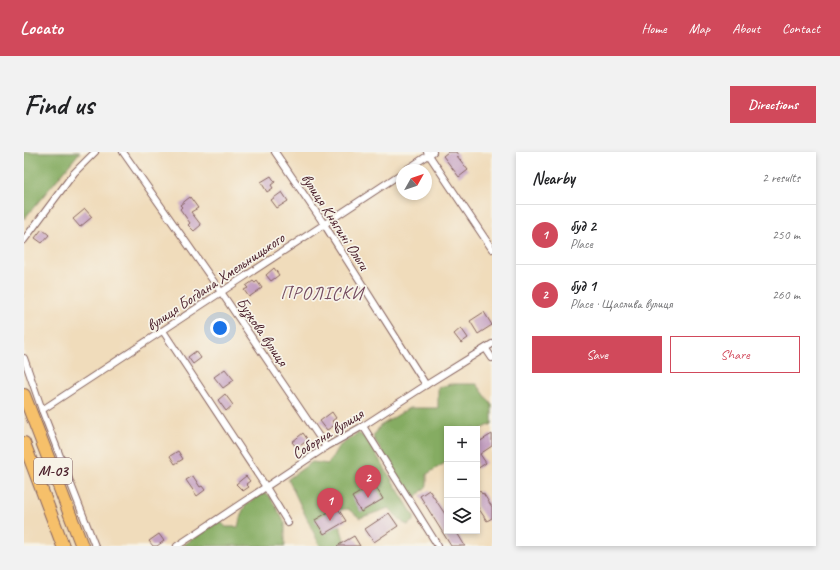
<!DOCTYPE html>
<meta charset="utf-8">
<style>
:root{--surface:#fff;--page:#f2f2f2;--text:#202124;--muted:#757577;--line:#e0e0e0;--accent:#d1495b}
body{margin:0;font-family:Caveat,sans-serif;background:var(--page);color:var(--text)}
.controls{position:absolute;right:12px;bottom:12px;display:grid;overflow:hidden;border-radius:0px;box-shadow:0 2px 6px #0003}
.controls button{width:36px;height:36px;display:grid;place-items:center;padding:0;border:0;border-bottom:1px solid var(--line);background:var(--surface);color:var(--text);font:20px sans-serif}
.compass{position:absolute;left:372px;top:12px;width:36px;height:36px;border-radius:50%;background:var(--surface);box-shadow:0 2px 6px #0003;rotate:50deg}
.you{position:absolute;left:196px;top:176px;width:14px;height:14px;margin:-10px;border:3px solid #fff;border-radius:50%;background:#1a73e8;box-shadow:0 0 0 6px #1a73e833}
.badge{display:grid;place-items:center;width:26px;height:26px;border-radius:50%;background:var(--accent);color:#fff;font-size:13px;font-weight:700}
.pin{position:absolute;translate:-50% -33px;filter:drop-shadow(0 1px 2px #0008)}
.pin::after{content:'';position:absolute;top:21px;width:14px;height:12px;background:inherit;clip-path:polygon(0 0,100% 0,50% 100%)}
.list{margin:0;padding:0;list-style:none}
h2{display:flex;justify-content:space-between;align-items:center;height:52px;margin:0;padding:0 16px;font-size:17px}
h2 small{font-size:13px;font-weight:400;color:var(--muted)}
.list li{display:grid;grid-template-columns:26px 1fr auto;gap:12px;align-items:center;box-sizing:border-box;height:60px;padding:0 16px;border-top:1px solid var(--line)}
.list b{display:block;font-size:15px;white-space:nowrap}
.list p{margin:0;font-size:13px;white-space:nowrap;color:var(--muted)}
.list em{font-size:13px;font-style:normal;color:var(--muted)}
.actions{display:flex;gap:8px;padding:12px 16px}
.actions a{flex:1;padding:9px 0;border:1px solid var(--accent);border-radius:0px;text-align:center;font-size:14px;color:var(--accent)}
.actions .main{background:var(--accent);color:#fff}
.icon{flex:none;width:22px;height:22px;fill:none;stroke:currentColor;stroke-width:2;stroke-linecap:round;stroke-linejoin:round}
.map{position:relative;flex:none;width:468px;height:394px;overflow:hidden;border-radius:0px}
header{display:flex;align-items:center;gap:24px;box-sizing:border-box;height:56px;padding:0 20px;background:var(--accent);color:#fff}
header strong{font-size:19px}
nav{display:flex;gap:22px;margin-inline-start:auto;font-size:14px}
.intro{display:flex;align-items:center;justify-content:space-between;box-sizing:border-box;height:96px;padding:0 24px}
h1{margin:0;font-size:28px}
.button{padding:10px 18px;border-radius:0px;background:var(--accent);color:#fff;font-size:14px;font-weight:700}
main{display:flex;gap:24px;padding:0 24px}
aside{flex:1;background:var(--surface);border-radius:0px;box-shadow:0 2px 6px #0003}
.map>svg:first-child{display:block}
.forest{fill:#85ac62;stroke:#686646}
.building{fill:#c4a0c2}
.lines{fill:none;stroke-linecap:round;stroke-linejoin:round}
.minor-casing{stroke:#84615d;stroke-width:8}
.motorway-casing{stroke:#84615d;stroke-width:14}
.minor{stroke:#fff;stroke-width:6}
.motorway{stroke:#f6c06b;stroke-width:12}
.labels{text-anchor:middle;stroke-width:3.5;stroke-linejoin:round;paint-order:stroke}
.shield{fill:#f7f3e8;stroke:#7e5f64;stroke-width:1}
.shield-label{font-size:15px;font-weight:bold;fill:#4a1f2b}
.street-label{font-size:16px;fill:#4a1f2b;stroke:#f7f3e8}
.quarter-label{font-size:18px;letter-spacing:1px;fill:#754c60;stroke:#f7f3e8}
</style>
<header>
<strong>Locato</strong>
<nav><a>Home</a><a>Map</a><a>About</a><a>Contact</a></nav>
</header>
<div class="intro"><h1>Find us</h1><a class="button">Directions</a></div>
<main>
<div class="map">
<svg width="468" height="394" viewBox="0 0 468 394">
<rect width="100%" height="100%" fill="#f7f3e8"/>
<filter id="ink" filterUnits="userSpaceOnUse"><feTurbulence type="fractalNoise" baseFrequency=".025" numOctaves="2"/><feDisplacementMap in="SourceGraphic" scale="8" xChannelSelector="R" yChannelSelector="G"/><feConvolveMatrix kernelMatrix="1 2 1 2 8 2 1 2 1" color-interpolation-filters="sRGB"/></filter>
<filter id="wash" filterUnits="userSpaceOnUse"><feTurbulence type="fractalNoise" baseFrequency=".012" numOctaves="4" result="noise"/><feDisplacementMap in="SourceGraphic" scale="16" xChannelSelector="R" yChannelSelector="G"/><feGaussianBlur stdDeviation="0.9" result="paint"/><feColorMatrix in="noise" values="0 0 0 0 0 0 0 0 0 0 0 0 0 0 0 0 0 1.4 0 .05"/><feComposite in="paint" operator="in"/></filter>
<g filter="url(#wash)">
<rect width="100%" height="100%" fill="#f0dcbb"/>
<!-- forest -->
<g class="forest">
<polygon points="0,0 56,0 0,67"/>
<polygon points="426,232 453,232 468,253 468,272 453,279 453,277 423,277 423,309 421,311 403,322 403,334 391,346 385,346 349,285 356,274 385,256 414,256 414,236"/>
<polygon points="334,281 342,286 390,364 390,369 384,373 379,371 365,356 336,366 324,357 308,358 316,374 322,394 296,394 264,327 288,310 304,312 314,295"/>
<path d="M 240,341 L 245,343 L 261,371 L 261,394 L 158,394 L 196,369 L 202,375 L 214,375 C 219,354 220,352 240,341 Z"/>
</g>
<g id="blocks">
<!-- building -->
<g class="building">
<polygon points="424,0 432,0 434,3 433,4 444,18 435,25 419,4"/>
<polygon points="247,24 251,30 247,33 249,36 243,40 237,30"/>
<polygon points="258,40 264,49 253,56 247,48"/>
<polygon points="166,45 174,56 167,60 177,73 170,79 164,73 166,71 156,57 158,55 156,53"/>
<polygon points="61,57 68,65 56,75 49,67"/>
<polygon points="18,77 25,83 18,91 11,86"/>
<polygon points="250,116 255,123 247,129 242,123"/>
<polygon points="229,129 231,131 233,129 238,136 225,145 220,138 224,136 222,134"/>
<polygon points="460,160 468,173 454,182 446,169"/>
<polygon points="437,176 444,186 437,191 430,182"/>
<polygon points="172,199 177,206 169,212 164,205"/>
<polygon points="201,217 210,228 199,236 190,225"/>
<polygon points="201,242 209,253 202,259 194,248"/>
<polygon points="308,260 312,266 308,269 311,273 303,278 296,269"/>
<polygon points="279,281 284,288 273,296 268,290"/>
<polygon points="468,282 468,294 456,302 462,311 453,317 453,291"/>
<polygon points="154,299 159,307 151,312 146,304"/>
<polygon points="169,324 176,335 178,334 181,338 173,344 162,328"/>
<polygon points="222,324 226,329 222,332 225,335 219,339 212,332"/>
<polygon points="350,332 359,347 337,360 328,345"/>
<polygon points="405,338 423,365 423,379 432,379 441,394 427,394 396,344"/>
<polygon points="456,339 458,342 459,341 468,355 468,366 463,369 453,354 453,341"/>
<polygon points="313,355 322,369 300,382 291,368"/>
<polygon points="365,361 374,374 350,390 341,377"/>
<polygon points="135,382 140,389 133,394 129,394 125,389"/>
<polygon points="330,384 336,394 313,394"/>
</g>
</g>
</g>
<g filter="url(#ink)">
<use href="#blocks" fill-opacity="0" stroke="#84615d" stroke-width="1"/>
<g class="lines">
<defs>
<g id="minor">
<polyline points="99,0 197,140 302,295"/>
<polyline points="251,0 300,72 402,233"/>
<polyline points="403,0 468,97"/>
<polyline points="382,18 409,0"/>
<polyline points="0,88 50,21 71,0"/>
<polyline points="139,179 242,335 264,371"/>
<polyline points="462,197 468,206"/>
<polyline points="0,206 18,258 71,394"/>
<polyline points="18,258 378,21"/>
<polyline points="339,274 414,394"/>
<polyline points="153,394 302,295 339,274 402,233 468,192"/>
</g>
<g id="motorway">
<polyline points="0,243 58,394"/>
<polyline points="0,291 39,394"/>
</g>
</defs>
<!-- minor casing -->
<use href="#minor" class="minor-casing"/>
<!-- motorway casing -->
<use href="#motorway" class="motorway-casing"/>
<!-- minor -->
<use href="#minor" class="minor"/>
<!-- motorway -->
<use href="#motorway" class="motorway"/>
</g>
</g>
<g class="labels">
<!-- shield labels -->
<rect class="shield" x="10" y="306" width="38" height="26" rx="3"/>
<g class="shield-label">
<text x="29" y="324">М-03</text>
</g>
<!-- street labels -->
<g class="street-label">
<text transform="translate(312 69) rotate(57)" y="6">вулиця Княгині Ольги</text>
<text transform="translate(191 129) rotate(-34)" y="6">вулиця Богдана Хмельницького</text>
<text transform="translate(239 179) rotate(56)" y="6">Бузкова вулиця</text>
<text transform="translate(303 281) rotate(-32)" y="6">Соборна вулиця</text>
</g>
<!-- quarter labels -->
<g class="quarter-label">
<text x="298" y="147">ПРОЛІСКИ</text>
</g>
</g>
</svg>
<div class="controls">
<button>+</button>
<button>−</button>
<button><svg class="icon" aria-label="layers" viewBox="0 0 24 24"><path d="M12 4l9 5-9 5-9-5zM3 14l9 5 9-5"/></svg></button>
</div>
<svg class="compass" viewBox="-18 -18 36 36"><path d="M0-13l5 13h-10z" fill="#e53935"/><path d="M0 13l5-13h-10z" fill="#757577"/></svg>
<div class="you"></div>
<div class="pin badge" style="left:306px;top:369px">1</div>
<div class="pin badge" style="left:344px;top:346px">2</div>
</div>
<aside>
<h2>Nearby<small>2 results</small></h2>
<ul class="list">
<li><span class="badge">1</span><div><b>буд 2</b><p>Place</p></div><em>250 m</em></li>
<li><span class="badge">2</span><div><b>буд 1</b><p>Place · Щаслива вулиця</p></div><em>260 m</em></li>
</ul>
<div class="actions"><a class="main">Save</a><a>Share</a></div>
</aside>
</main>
